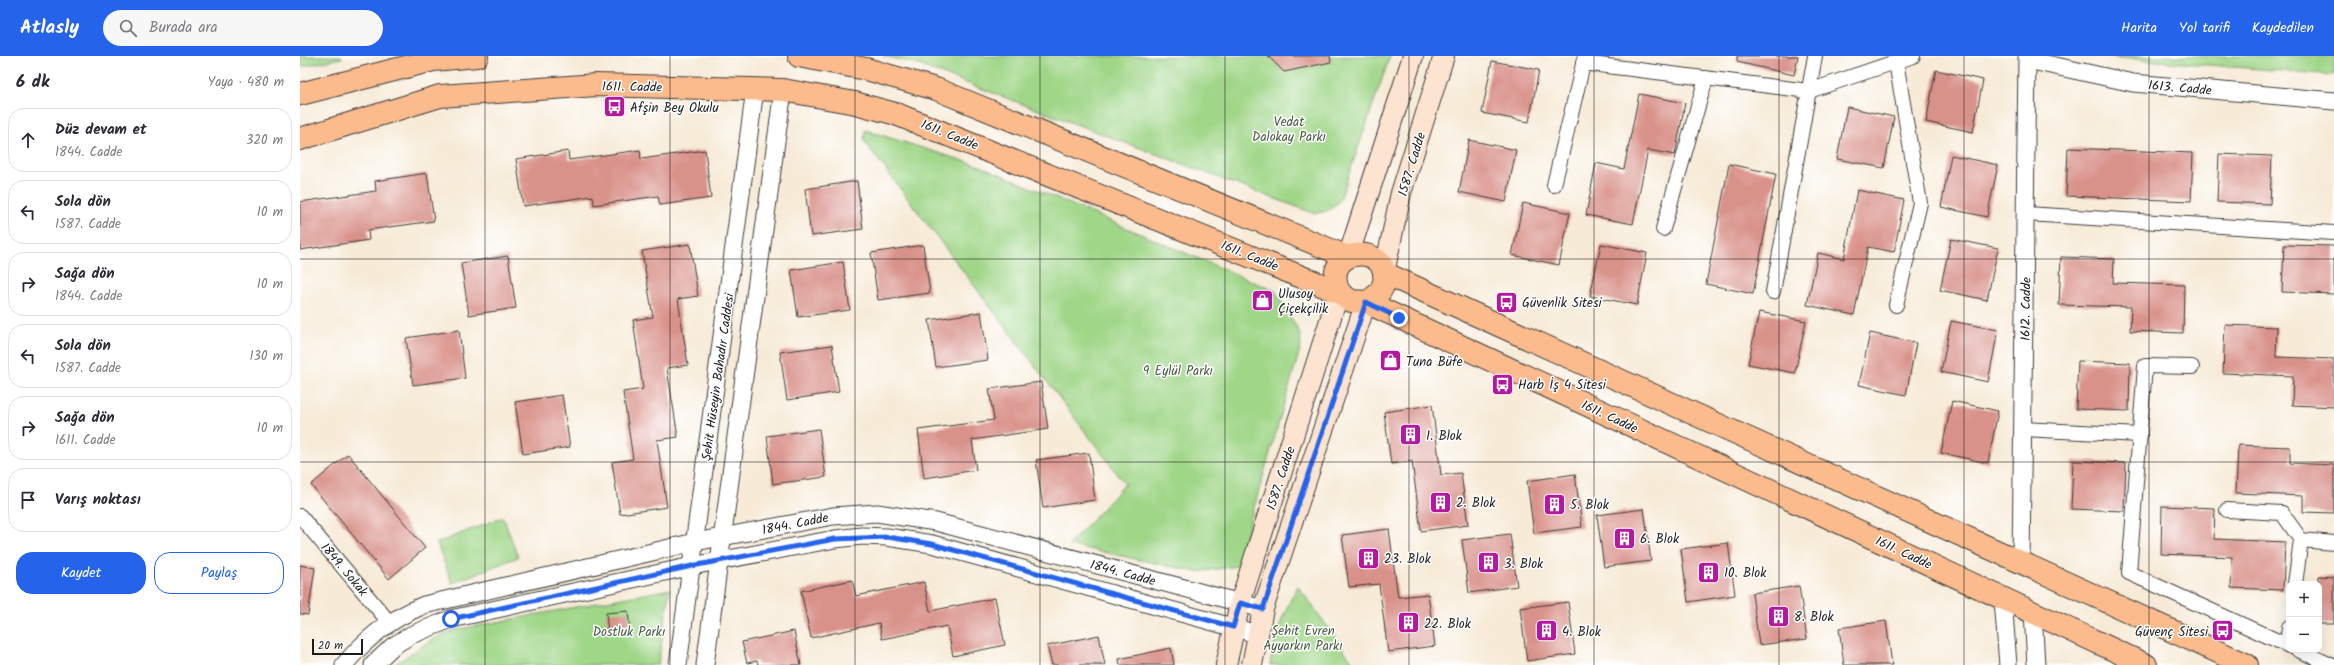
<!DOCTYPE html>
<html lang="tr">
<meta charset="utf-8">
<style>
:root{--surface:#fff;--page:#f7f7f7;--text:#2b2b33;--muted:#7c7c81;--line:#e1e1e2;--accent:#2563eb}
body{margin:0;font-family:Kalam,sans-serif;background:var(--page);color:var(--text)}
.controls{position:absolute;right:12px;bottom:12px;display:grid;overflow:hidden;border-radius:8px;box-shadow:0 4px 16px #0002}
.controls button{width:36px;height:36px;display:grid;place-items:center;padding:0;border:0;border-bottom:1px solid var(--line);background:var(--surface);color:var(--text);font:20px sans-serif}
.scale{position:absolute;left:12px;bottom:10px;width:51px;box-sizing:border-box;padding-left:4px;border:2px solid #1c1c1c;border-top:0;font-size:11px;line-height:14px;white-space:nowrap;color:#1c1c1c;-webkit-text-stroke:3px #fff;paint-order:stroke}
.stop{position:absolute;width:12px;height:12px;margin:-9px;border:3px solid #2563eb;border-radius:50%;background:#fff}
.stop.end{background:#2563eb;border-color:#fff;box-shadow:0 1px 4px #0008}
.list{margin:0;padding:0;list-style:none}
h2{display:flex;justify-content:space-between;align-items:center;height:52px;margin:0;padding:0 16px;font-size:17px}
h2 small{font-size:13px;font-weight:400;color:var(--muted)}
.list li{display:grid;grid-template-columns:26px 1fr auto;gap:12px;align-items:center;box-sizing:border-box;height:64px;margin:0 8px 8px;padding:0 8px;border:1px solid var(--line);border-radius:16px}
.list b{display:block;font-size:15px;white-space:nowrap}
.list p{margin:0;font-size:13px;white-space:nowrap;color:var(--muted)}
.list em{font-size:13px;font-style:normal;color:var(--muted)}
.actions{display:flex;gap:8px;padding:12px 16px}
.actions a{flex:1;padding:9px 0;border:1px solid var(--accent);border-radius:16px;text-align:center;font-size:14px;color:var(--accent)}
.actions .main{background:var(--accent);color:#fff}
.icon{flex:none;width:22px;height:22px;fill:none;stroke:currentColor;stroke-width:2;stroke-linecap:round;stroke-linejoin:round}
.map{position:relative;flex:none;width:2034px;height:609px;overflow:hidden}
header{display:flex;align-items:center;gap:24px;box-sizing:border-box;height:56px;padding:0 20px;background:var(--accent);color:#fff}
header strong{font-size:19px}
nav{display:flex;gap:22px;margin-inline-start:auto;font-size:14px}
.search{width:280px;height:36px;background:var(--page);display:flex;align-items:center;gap:10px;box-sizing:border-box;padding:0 14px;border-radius:22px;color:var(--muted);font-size:15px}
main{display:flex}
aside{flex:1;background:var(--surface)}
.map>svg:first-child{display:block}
.green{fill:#9fd687;stroke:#5e7952}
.building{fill:#d9928a}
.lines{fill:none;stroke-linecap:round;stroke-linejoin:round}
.minor-casing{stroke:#3d3b38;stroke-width:16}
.tertiary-casing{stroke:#3d3b38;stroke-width:19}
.secondary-casing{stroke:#3d3b38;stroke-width:22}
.primary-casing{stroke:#3d3b38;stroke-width:24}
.minor{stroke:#fff;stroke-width:14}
.tertiary{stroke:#fff;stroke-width:17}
.secondary{stroke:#fde4d1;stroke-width:20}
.primary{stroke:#fbbb8c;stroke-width:22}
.route{stroke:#2563eb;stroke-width:5}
.grid{fill:none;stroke:#1c1c1c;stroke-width:1;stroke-opacity:0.55}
.labels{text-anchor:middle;stroke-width:3;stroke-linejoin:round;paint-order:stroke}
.street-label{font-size:13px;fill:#1c1c1c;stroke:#fff}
.poi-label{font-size:13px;fill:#1c1c1c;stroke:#fff;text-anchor:start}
.park-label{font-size:13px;fill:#4a5d41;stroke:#fff}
</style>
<header>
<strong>Atlasly</strong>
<div class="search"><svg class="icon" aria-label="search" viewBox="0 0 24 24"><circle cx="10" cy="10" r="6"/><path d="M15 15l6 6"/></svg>Burada ara</div>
<nav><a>Harita</a><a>Yol tarifi</a><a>Kaydedilen</a></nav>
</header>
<main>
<aside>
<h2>6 dk<small>Yaya · 480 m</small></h2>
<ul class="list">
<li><svg class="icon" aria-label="ahead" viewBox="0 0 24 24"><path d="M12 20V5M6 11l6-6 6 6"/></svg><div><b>Düz devam et</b><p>1844. Cadde</p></div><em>320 m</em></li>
<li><svg class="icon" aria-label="left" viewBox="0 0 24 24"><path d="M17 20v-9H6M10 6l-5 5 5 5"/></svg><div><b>Sola dön</b><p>1587. Cadde</p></div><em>10 m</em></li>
<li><svg class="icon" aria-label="right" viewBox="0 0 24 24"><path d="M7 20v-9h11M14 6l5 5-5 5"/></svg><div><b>Sağa dön</b><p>1844. Cadde</p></div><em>10 m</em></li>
<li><svg class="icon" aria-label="left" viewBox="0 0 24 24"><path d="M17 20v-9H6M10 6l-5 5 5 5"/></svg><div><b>Sola dön</b><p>1587. Cadde</p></div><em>130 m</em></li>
<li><svg class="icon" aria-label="right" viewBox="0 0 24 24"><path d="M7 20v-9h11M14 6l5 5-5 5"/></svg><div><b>Sağa dön</b><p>1611. Cadde</p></div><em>10 m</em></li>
<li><svg class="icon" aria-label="arrive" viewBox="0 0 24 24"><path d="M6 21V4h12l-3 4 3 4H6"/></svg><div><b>Varış noktası</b></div></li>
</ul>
<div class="actions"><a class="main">Kaydet</a><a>Paylaş</a></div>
</aside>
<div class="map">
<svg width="2034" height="609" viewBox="0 0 2034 609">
<rect width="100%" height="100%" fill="#fff"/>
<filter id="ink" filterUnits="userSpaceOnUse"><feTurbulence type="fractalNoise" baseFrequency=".025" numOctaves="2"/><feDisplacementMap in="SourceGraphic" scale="8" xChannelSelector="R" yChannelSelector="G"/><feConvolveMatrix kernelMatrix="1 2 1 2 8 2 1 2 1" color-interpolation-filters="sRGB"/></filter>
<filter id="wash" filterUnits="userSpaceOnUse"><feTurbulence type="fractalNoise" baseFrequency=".012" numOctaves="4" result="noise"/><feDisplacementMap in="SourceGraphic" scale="16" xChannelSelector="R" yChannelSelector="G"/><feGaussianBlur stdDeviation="0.9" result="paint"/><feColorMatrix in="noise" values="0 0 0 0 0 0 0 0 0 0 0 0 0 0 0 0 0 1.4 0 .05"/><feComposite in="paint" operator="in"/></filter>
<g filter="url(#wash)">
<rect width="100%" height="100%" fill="#f7ebd8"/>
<!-- green -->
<g class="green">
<polygon points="0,0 41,0 42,2 0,11"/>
<path d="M 583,0 L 1090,0 L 1041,141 C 1034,153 1027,157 1013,157 L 613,7 Z"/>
<polygon points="1811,0 2034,0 2034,19 1819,2"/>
<polygon points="565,74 683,111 975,235 1000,277 1001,290 937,510 897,516 769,489 825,428 564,85"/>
<polygon points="203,461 218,501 152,527 137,487"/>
<path d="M 998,530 L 1055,609 L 970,609 C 974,581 984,555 998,530 Z"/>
<polygon points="370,533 358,609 94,609 133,583 155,574"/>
</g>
<g id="blocks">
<!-- building -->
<g class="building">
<polygon points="968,0 1030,0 1031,6 984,16"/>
<polygon points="1437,0 1498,0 1494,19 1437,6"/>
<polygon points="1192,5 1239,14 1229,66 1182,57"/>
<polygon points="1636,14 1683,24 1673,76 1626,66"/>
<polygon points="1339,38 1385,47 1375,99 1348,94 1333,168 1286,159 1296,107 1324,113"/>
<polygon points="1547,51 1594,61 1584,112 1537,103"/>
<polygon points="1169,84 1216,94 1206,146 1159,136"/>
<polygon points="1768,92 1893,97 1891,145 1766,140"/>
<polygon points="340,94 341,103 405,94 411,142 360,149 358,140 294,149 293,140 223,150 216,103 268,95 269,104"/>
<polygon points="1919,98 1972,100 1970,148 1917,146"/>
<polygon points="1651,99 1698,109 1687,161 1641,151"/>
<polygon points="1429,108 1476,118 1453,238 1406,228"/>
<polygon points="127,117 134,165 68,174 69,184 0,194 0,146 76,135 75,125"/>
<polygon points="557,125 563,173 511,180 505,133"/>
<polygon points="1557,134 1604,144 1594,196 1568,191 1554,259 1507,249 1518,197 1544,203"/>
<polygon points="1223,147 1270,157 1259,209 1212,199"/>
<polygon points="1651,183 1698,192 1687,244 1640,234"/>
<polygon points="390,188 398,240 378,243 388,309 367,312 378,381 357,384 367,451 320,458 312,406 333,403 323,336 343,333 333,264 353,261 342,195"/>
<polygon points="1301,188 1347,197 1337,249 1290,240"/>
<polygon points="623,189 630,237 578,244 571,197"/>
<polygon points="1984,189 2034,190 2034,238 1982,236"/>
<polygon points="208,200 216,252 169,259 161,207"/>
<polygon points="1761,201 1814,203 1813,227 1884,229 1883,277 1830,275 1831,251 1759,249"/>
<polygon points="543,206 550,254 498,261 491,214"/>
<polygon points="681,256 688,304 636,311 629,264"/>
<polygon points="1459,256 1506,265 1495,317 1448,308"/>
<polygon points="1651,265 1698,274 1688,326 1641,316"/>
<polygon points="1925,269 1977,271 1976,301 2034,303 2034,351 1992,349 1993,320 1923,317"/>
<polygon points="159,274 165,322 113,329 106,282"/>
<polygon points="1570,277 1616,287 1606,339 1559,329"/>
<polygon points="532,289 539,336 487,344 480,296"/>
<polygon points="1778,305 1830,307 1829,355 1776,353"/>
<polygon points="741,326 748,373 672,384 676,414 624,422 618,374 694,364 689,333"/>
<polygon points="262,339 270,391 223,398 215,346"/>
<polygon points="1652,345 1698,355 1688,407 1641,397"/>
<polygon points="1132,349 1141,419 1161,417 1168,469 1121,475 1112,405 1091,408 1084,356"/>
<polygon points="519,373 526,421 473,428 467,380"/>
<polygon points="1938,389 1990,391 1990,407 2034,409 2034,457 2003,456 2003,440 1936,437"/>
<polygon points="789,397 795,444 743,452 736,404"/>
<polygon points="48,398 125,492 89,523 11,429"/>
<polygon points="1773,405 1826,407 1824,455 1771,453"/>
<polygon points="1275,418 1282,471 1234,477 1227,425"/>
<polygon points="1862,450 1915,452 1914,483 1985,486 1983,534 1931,532 1932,501 1861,498"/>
<polygon points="1344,453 1351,505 1304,511 1297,459"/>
<polygon points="1089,473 1098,541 1128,538 1135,590 1088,596 1079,528 1049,531 1042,479"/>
<polygon points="1210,478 1217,530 1169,537 1162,484"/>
<polygon points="1428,487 1435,539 1388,546 1381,493"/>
<polygon points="0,509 15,512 8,559 0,558"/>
<polygon points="2019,520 2034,521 2034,568 2019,568"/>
<polygon points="552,524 556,540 624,526 630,555 695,542 705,589 653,600 647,570 582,583 579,567 511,582 501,535"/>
<polygon points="1499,530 1507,583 1459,589 1452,537"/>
<polygon points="1268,546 1275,598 1227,605 1220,552"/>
<polygon points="328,555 330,575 308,577 306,557"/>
<polygon points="1586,565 1592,609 1544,609 1539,572"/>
<polygon points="494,575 501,609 458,609 457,605 447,607 442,586"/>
<polygon points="799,579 805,609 752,609 747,590"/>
<polygon points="871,592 874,609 820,609 819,603"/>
</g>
</g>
</g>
<g filter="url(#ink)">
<use href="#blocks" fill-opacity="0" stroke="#3d3b38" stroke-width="1"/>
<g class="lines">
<defs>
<g id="minor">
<polyline points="1283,7 1509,35 1613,0"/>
<polyline points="1254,129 1285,0"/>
<polyline points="1726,158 2034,177"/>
<polyline points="1363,173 1406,22"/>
<polyline points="1473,236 1515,0"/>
<polyline points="1596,249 1620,147 1596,6"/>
<polyline points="1892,311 1845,310 1829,517 1989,590"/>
<polyline points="1723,373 1840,379"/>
<polyline points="1927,454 1982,457 2001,484 2034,487"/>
<polyline points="0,460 89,566"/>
<polyline points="1995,528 2001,484"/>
<polyline points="1987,589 1989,571"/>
<polyline points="1998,594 2031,609"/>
</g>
<g id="tertiary">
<polyline points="1728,4 1833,27 2034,45"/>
<polyline points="1721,507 1727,0"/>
<polyline points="1703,543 1708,609"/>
<polyline points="1733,556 1736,609"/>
<path d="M 44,609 C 67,581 91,563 124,549 L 395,486 L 533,460 L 577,457 L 636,466 L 963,553"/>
<polyline points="73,609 93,590 111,579 151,563 392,510 535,483 562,480 587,481 632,488 957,578"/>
<polyline points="378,609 455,33"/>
<polyline points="405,609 483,34"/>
</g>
<g id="secondary">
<polyline points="1048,201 1113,0"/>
<polyline points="1084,217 1101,137 1144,0"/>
<polyline points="926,609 940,547 1039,236"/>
<polyline points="952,609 963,553 1066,246"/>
</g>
<g id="primary">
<polyline points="499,0 566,13 636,33 1048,201"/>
<polyline points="0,38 133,4 177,0"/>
<polyline points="0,83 140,40 297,29 483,34 555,47 596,58 1039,236 1051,245 1066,246 1846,609"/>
<polyline points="1084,217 1947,609"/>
<path d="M 1039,236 C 1019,190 1091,186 1084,226 C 1082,236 1075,242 1066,246"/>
</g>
</defs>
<!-- minor casing -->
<use href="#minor" class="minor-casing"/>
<!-- tertiary casing -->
<use href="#tertiary" class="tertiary-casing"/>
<!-- secondary casing -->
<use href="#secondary" class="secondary-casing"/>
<!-- primary casing -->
<use href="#primary" class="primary-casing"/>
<!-- minor -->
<use href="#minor" class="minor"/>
<!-- tertiary -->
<use href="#tertiary" class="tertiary"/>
<!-- secondary -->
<use href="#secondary" class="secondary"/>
<!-- primary -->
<use href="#primary" class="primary"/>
</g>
</g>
<g class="lines" filter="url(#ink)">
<!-- route -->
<polyline class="route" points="151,563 392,510 535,483 587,481 632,488 933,571 940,547 963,553 1066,246 1099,262"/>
</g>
<!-- grid -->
<path class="grid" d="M 185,0 L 185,609M 370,0 L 370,609M 555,0 L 555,609M 740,0 L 740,609M 925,0 L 925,609M 1109,0 L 1109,609M 1294,0 L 1294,609M 1479,0 L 1479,609M 1664,0 L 1664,609M 1849,0 L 1849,609M 0,203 L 2034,203M 0,406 L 2034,406"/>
<!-- icons -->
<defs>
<symbol id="bus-square" viewBox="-11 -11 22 22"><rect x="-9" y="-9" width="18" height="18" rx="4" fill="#b5179e" stroke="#fff"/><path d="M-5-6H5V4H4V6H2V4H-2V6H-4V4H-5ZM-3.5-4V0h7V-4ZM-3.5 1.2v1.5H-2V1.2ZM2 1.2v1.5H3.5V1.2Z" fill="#fff"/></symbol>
<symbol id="shop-square" viewBox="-11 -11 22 22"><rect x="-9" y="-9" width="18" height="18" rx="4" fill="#b5179e" stroke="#fff"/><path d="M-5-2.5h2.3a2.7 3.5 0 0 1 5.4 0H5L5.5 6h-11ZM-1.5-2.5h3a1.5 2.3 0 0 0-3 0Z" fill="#fff"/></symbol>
<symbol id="building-square" viewBox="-11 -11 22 22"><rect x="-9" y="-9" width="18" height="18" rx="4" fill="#b5179e" stroke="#fff"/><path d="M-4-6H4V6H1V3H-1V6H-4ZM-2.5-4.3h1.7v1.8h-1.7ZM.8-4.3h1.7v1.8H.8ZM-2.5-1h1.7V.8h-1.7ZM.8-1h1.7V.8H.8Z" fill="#fff"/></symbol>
</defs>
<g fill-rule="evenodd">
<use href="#bus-square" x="302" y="38" width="25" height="25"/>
<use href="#shop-square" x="950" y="232" width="25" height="25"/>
<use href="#bus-square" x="1194" y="234" width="25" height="25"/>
<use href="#shop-square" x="1078" y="292" width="25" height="25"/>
<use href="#bus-square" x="1190" y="316" width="25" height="25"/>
<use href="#building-square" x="1098" y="366" width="25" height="25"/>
<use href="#building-square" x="1128" y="434" width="25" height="25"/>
<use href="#building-square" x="1242" y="436" width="25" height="25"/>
<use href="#building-square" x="1312" y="470" width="25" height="25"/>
<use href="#building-square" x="1056" y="490" width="25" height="25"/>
<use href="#building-square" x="1176" y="494" width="25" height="25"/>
<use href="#building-square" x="1396" y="504" width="25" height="25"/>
<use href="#building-square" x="1466" y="548" width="25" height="25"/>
<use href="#building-square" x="1096" y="554" width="25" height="25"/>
<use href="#building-square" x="1234" y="562" width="25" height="25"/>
<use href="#bus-square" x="1910" y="562" width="25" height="25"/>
</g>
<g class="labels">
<!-- street labels -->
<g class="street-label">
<text transform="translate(332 30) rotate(1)" y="5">1611. Cadde</text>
<text transform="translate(1880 31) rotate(5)" y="5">1613. Cadde</text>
<text transform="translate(650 78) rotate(22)" y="5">1611. Cadde</text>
<text transform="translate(1111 108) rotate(-73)" y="5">1587. Cadde</text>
<text transform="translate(950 199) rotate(22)" y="5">1611. Cadde</text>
<text transform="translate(1725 253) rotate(-89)" y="5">1612. Cadde</text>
<text transform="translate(417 321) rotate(-82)" y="5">Şehit Hüseyin Bahadır Caddesi</text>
<text transform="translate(1310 360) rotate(25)" y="5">1611. Cadde</text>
<text transform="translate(980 422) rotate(-72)" y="5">1587. Cadde</text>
<text transform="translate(495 467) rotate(-11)" y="5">1844. Cadde</text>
<text transform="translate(1604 496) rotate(25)" y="5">1611. Cadde</text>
<text transform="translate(45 513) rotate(50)" y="5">1849. Sokak</text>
<text transform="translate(823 516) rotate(15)" y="5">1844. Cadde</text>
</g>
<!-- poi labels -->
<g class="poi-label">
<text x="330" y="56">Afşin Bey Okulu</text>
<text x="978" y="242">Ulusoy<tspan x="978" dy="15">Çiçekçilik</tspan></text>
<text x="1222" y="251">Güvenlik Sitesi</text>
<text x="1106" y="310">Tuna Büfe</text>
<text x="1218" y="333">Harb İş 4 Sitesi</text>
<text x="1126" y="384">1. Blok</text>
<text x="1156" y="451">2. Blok</text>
<text x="1270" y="453">5. Blok</text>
<text x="1340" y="487">6. Blok</text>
<text x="1084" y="507">23. Blok</text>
<text x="1204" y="512">3. Blok</text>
<text x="1424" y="521">10. Blok</text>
<text x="1494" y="565">8. Blok</text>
<text x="1124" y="572">22. Blok</text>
<text x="1262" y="580">4. Blok</text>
<text x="1908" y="580" text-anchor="end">Güvenç Sitesi</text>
</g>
<!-- park labels -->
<g class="park-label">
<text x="989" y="70">Vedat<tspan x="989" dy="15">Dalokay Parkı</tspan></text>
<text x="878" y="319">9 Eylül Parkı</text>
<text x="1003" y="579">Şehit Evren<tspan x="1003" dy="15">Ayyarkın Parkı</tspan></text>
<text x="329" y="580">Dostluk Parkı</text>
</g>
</g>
</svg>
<div class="controls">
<button>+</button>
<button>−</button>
</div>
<div class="scale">20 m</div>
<div class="stop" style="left:151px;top:563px"></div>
<div class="stop end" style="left:1099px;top:262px"></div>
</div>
</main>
